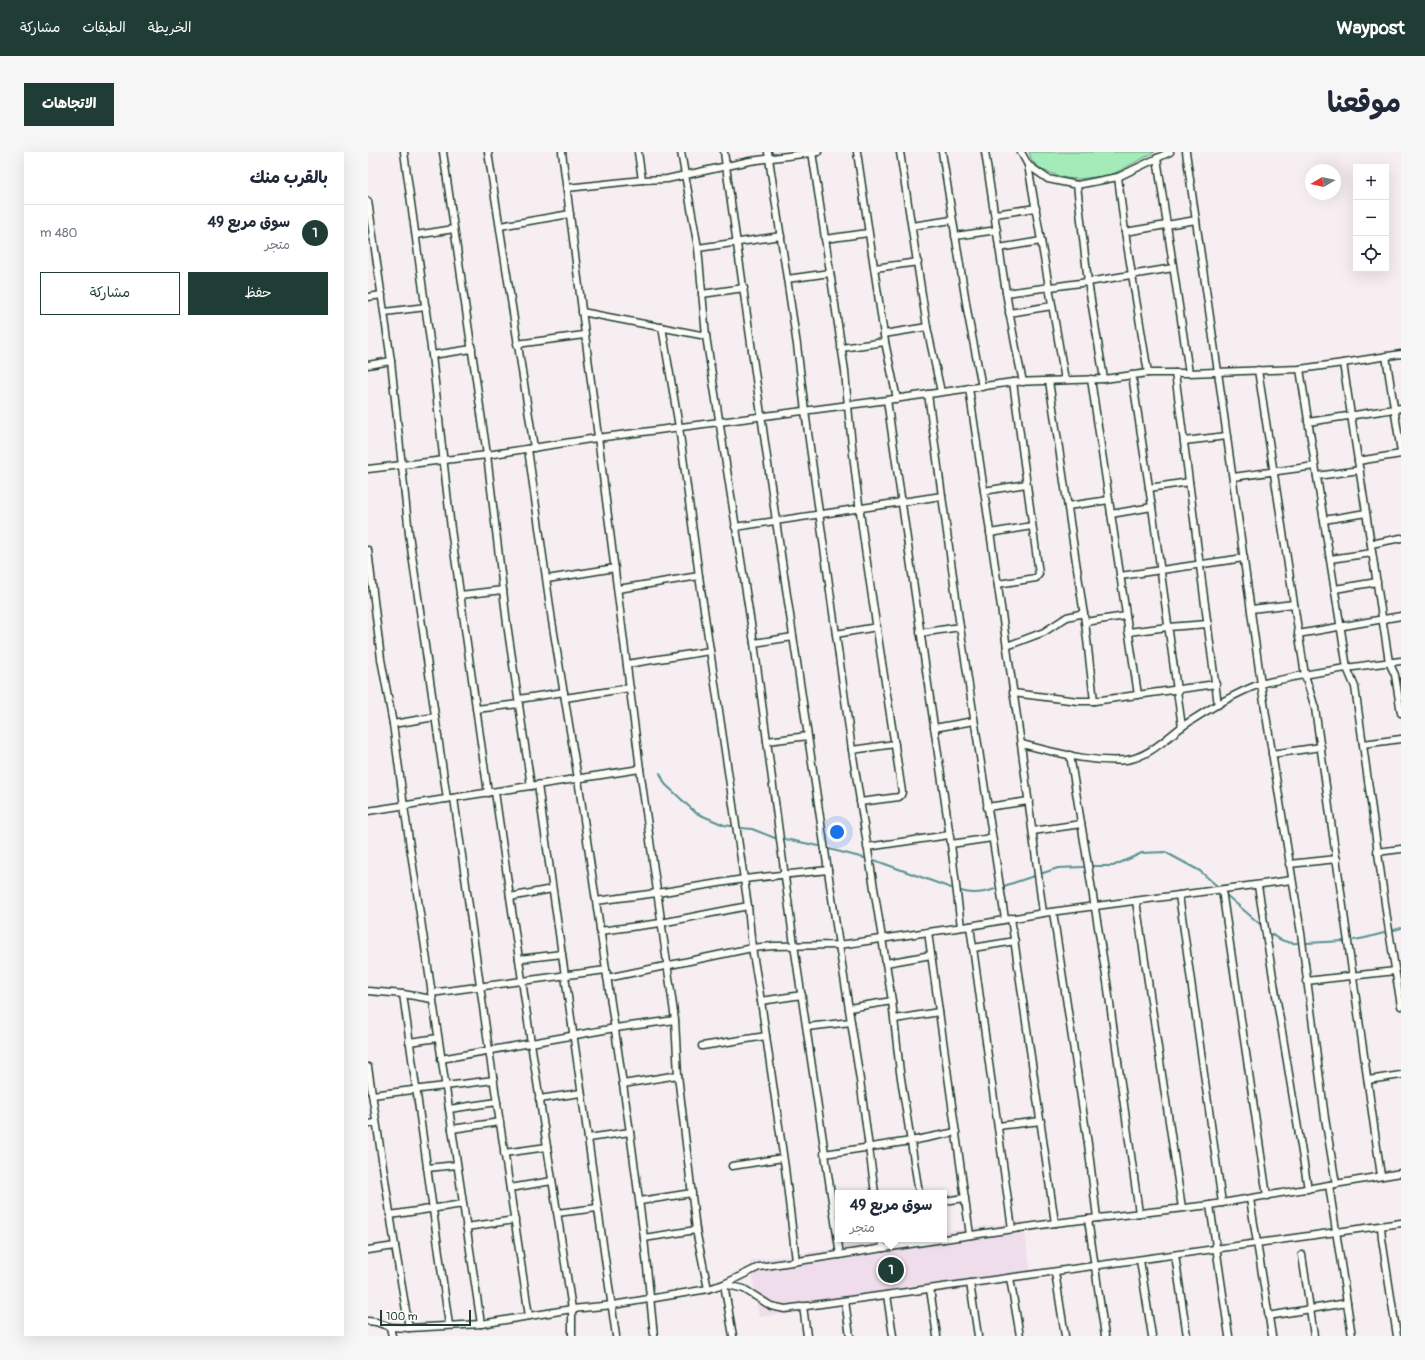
<!DOCTYPE html>
<html lang="ar">
<meta charset="utf-8">
<style>
:root{--surface:#fff;--page:#f6f6f7;--text:#1f2937;--muted:#747a83;--line:#e0e1e3;--accent:#1f3d34}
body{margin:0;font-family:Pangolin,"Playpen Sans Arabic",sans-serif;background:var(--page);color:var(--text);direction:rtl}
.controls{position:absolute;right:12px;top:12px;display:grid;overflow:hidden;border-radius:0px;box-shadow:0 4px 16px #0002}
.controls button{width:36px;height:36px;display:grid;place-items:center;padding:0;border:0;border-bottom:1px solid var(--line);background:var(--surface);color:var(--text);font:20px sans-serif}
.compass{position:absolute;left:937px;top:12px;width:36px;height:36px;border-radius:50%;background:var(--surface);box-shadow:0 4px 16px #0002;rotate:261deg}
.scale{position:absolute;left:12px;bottom:10px;width:91px;box-sizing:border-box;padding-left:4px;border:2px solid #1f3d34;border-top:0;font-size:11px;line-height:14px;white-space:nowrap;color:#1f3d34;-webkit-text-stroke:3px #fdfcf7;paint-order:stroke}
.you{position:absolute;left:469px;top:680px;width:14px;height:14px;margin:-10px;border:3px solid #fff;border-radius:50%;background:#1a73e8;box-shadow:0 0 0 6px #1a73e833}
.badge{display:grid;place-items:center;width:26px;height:26px;border-radius:50%;background:var(--accent);color:#fff;font-size:13px;font-weight:700}
.pin{position:absolute;translate:-50% -50%;border:2px solid #fff;box-shadow:0 1px 4px #0006}
.popup{position:absolute;left:467px;top:1038px;width:112px;height:52px;box-sizing:border-box;display:grid;place-content:center;border-radius:0px;background:var(--surface);filter:drop-shadow(0 1px 3px #0005);font-size:13px;white-space:nowrap;color:var(--muted)}
.popup b{font-size:15px;color:var(--text)}
.popup::after{content:'';position:absolute;left:50%;top:100%;margin-left:-8px;border:8px solid transparent;border-top-color:var(--surface)}
.list{margin:0;padding:0;list-style:none}
h2{display:flex;justify-content:space-between;align-items:center;height:52px;margin:0;padding:0 16px;font-size:17px}
h2 small{font-size:13px;font-weight:400;color:var(--muted)}
.list li{display:grid;grid-template-columns:26px 1fr auto;gap:12px;align-items:center;box-sizing:border-box;height:56px;padding:0 16px;border-top:1px solid var(--line)}
.list b{display:block;font-size:15px;white-space:nowrap}
.list p{margin:0;font-size:13px;white-space:nowrap;color:var(--muted)}
.list em{font-size:13px;font-style:normal;color:var(--muted)}
.actions{display:flex;gap:8px;padding:12px 16px}
.actions a{flex:1;padding:9px 0;border:1px solid var(--accent);border-radius:0px;text-align:center;font-size:14px;color:var(--accent)}
.actions .main{background:var(--accent);color:#fff}
.icon{flex:none;width:22px;height:22px;fill:none;stroke:currentColor;stroke-width:2;stroke-linecap:round;stroke-linejoin:round}
.map{position:relative;flex:none;width:1033px;height:1184px;overflow:hidden;direction:ltr;border-radius:0px}
header{display:flex;align-items:center;gap:24px;box-sizing:border-box;height:56px;padding:0 20px;background:var(--accent);color:#fff}
header strong{font-size:19px}
nav{display:flex;gap:22px;margin-inline-start:auto;font-size:14px}
.intro{display:flex;align-items:center;justify-content:space-between;box-sizing:border-box;height:96px;padding:0 24px}
h1{margin:0;font-size:28px}
.button{padding:10px 18px;border-radius:0px;background:var(--accent);color:#fff;font-size:14px;font-weight:700}
main{display:flex;gap:24px;padding:0 24px}
aside{flex:1;background:var(--surface);border-radius:0px;box-shadow:0 4px 16px #0002}
.map>svg:first-child{display:block}
.built{fill:#efddeb}
.green{fill:#a3ecba;stroke:#619477}
.lines{fill:none;stroke-linecap:round;stroke-linejoin:round}
.stream{stroke:#559292;stroke-width:2}
.minor-casing{stroke:#1f3d34;stroke-width:9}
.minor{stroke:#fdfcf7;stroke-width:6}
</style>
<header>
<strong>Waypost</strong>
<nav><a>الخريطة</a><a>الطبقات</a><a>مشاركة</a></nav>
</header>
<div class="intro"><h1>موقعنا</h1><a class="button">الاتجاهات</a></div>
<main>
<div class="map">
<svg width="1033" height="1184" viewBox="0 0 1033 1184">
<rect width="100%" height="100%" fill="#f7eef2"/>
<filter id="ink" filterUnits="userSpaceOnUse"><feTurbulence type="fractalNoise" baseFrequency=".025" numOctaves="2"/><feDisplacementMap in="SourceGraphic" scale="8" xChannelSelector="R" yChannelSelector="G"/><feConvolveMatrix kernelMatrix="1 2 1 2 8 2 1 2 1" color-interpolation-filters="sRGB"/></filter>
<g filter="url(#ink)">
<!-- built -->
<polygon class="built" points="655,1069 664,1128 391,1165 382,1109 531,1087 576,1087 576,1080"/>
<!-- green -->
<polygon class="green" points="661,0 787,0 743,23 710,27 697,26 674,18 664,9"/>
<g class="lines">
<!-- stream -->
<g class="stream">
<polyline points="292,621 297,632 328,661 356,673 363,674"/>
<polyline points="373,676 384,677 407,686"/>
<polyline points="417,687 451,694"/>
<polyline points="461,697 496,706"/>
<polyline points="506,708 583,736"/>
<polyline points="725,714 745,714 774,701 797,700 832,719 849,734"/>
<polyline points="675,721 690,716 715,715"/>
<polyline points="636,734 666,724"/>
<path d="M 593,739 C 605,743 616,741 627,737"/>
<polyline points="857,742 893,773"/>
<polyline points="1026,778 1033,776"/>
<path d="M 903,782 C 909,787 921,792 929,791"/>
<polyline points="986,788 997,786 1016,781"/>
<polyline points="939,791 976,789"/>
</g>
<defs>
<g id="minor">
<polyline points="36,0 64,203 83,377 120,641"/>
<polyline points="75,0 119,303 139,472 163,634"/>
<polyline points="120,0 166,296"/>
<polyline points="194,0 272,617 307,868 310,923 328,1078 340,1137"/>
<polyline points="313,0 330,96"/>
<polyline points="356,0 408,369 471,793 492,928 507,1041"/>
<polyline points="400,0 429,193 437,259 484,598 524,849 532,920 551,1041"/>
<path d="M 444,0 L 477,219 C 488,360 513,500 534,640 L 533,643 L 531,645 L 492,650"/>
<polyline points="489,0 517,190 529,247"/>
<polyline points="532,0 559,175 573,240"/>
<polyline points="574,0 600,163 614,235"/>
<path d="M 617,0 C 629,77 638,154 655,230"/>
<polyline points="653,0 660,13 680,27 709,33 750,25 802,0"/>
<polyline points="818,0 850,220 893,532 933,781 957,966 968,1032"/>
<polyline points="789,6 821,221"/>
<polyline points="660,13 697,228"/>
<polyline points="750,25 757,80 780,221"/>
<polyline points="274,28 299,27 382,9 450,0"/>
<polyline points="709,33 720,130 736,227"/>
<polyline points="199,36 274,28 270,0"/>
<polyline points="0,49 23,209 41,382 79,647"/>
<polyline points="627,62 668,56"/>
<polyline points="132,74 202,62"/>
<polyline points="544,74 584,68"/>
<polyline points="757,80 828,68"/>
<polyline points="48,83 86,77"/>
<polyline points="413,84 330,96 338,184 386,491 426,793 472,1103"/>
<polyline points="587,84 629,78"/>
<polyline points="457,87 500,81"/>
<polyline points="631,96 673,89"/>
<polyline points="507,116 550,110"/>
<polyline points="419,127 462,121"/>
<polyline points="638,141 720,130 805,116"/>
<polyline points="334,142 376,136"/>
<polyline points="0,145 14,143"/>
<polyline points="17,160 58,155"/>
<polyline points="214,160 338,184"/>
<polyline points="641,161 684,154"/>
<polyline points="294,175 311,275 331,424 380,754 384,796 393,849 417,1016 428,1109"/>
<polyline points="516,182 559,175"/>
<polyline points="149,192 216,183"/>
<polyline points="473,196 517,190"/>
<polyline points="64,203 104,197"/>
<polyline points="1018,204 1033,300"/>
<polyline points="975,211 1021,510 1027,523 1033,561"/>
<polyline points="0,213 23,209"/>
<polyline points="932,217 979,516 987,535 1019,766 1033,854"/>
<polyline points="890,218 937,523 947,556 1013,1024"/>
<polyline points="807,221 850,553"/>
<polyline points="764,223 784,355 814,575"/>
<polyline points="723,227 770,543"/>
<polyline points="681,229 717,470 726,549"/>
<polyline points="601,236 653,592 675,761"/>
<polyline points="560,242 592,475 637,767"/>
<polyline points="519,248 583,692 593,775"/>
<polyline points="940,270 1033,256"/>
<polyline points="816,289 859,284"/>
<polyline points="160,297 184,469 210,627 262,980 276,1086 286,1184"/>
<polyline points="990,309 1033,302"/>
<polyline points="0,317 119,303 229,286 519,248 645,230 736,227 780,221 821,221 932,217 975,211 1033,202"/>
<polyline points="949,324 992,318"/>
<polyline points="865,325 947,314"/>
<polyline points="781,336 821,330"/>
<polyline points="616,339 658,332"/>
<polyline points="700,354 741,348"/>
<polyline points="743,362 784,355"/>
<polyline points="956,368 998,361"/>
<polyline points="367,375 574,344"/>
<polyline points="622,381 664,374"/>
<polyline points="1003,392 1033,386"/>
<polyline points="0,398 13,507 25,572 36,654 113,1172"/>
<polyline points="962,407 1004,401"/>
<polyline points="752,424 876,406"/>
<polyline points="179,427 247,416"/>
<polyline points="630,432 668,426 671,422 645,230"/>
<polyline points="250,437 331,424"/>
<polyline points="967,437 1009,430"/>
<polyline points="92,443 135,438"/>
<polyline points="883,457 926,452"/>
<polyline points="717,470 758,464"/>
<polyline points="760,480 800,475 840,472"/>
<polyline points="552,481 592,475"/>
<polyline points="468,482 509,475"/>
<polyline points="930,482 1033,464"/>
<polyline points="386,491 425,485"/>
<polyline points="639,494 676,480 699,465 716,461"/>
<polyline points="259,512 342,499"/>
<polyline points="645,541 710,549 726,549 848,532"/>
<polyline points="197,546 262,536"/>
<polyline points="151,547 196,540"/>
<polyline points="108,557 151,552"/>
<polyline points="25,572 67,565"/>
<polyline points="566,576 606,569"/>
<polyline points="399,589 440,584"/>
<path d="M 653,592 C 688,600 722,611 758,608 C 781,605 797,587 815,574 C 839,558 865,542 892,532 C 903,529 914,528 925,525 C 961,518 997,513 1033,509"/>
<polyline points="995,592 1033,587"/>
<polyline points="484,598 527,592"/>
<polyline points="904,602 953,595"/>
<polyline points="702,603 739,830 771,1061"/>
<polyline points="170,633 248,1184"/>
<polyline points="127,640 163,891 204,1157 204,1184"/>
<polyline points="86,646 121,898 161,1164"/>
<polyline points="619,655 661,649"/>
<polyline points="0,659 272,617"/>
<polyline points="665,679 713,672"/>
<polyline points="583,692 624,686"/>
<polyline points="499,695 581,683"/>
<polyline points="1009,700 1033,697"/>
<polyline points="921,712 969,707"/>
<polyline points="890,734 940,1037"/>
<polyline points="854,738 899,1044"/>
<polyline points="811,743 854,1051"/>
<polyline points="142,745 184,737"/>
<polyline points="228,749 289,741 376,727 460,718"/>
<polyline points="768,749 814,1056"/>
<polyline points="685,760 720,992 729,1066"/>
<polyline points="643,766 687,1071"/>
<polyline points="602,774 644,1077"/>
<polyline points="232,779 293,771 380,754"/>
<polyline points="560,780 602,1083"/>
<polyline points="605,796 647,789"/>
<polyline points="151,807 194,802"/>
<polyline points="518,811 563,803"/>
<polyline points="239,826 384,796 405,794 471,793 602,774 675,761 924,728"/>
<polyline points="938,829 1027,819"/>
<polyline points="0,839 35,842 64,847"/>
<polyline points="63,841 238,818"/>
<polyline points="35,842 81,1173"/>
<polyline points="393,849 434,843"/>
<polyline points="481,856 524,849"/>
<polyline points="527,867 571,860"/>
<polyline points="439,875 483,870"/>
<polyline points="41,890 70,886"/>
<polyline points="334,894 398,884"/>
<polyline points="73,907 247,876 307,868"/>
<polyline points="0,915 27,1094 41,1176"/>
<polyline points="1000,928 1033,923"/>
<polyline points="255,932 310,923"/>
<polyline points="4,943 126,928"/>
<polyline points="171,947 213,941"/>
<polyline points="81,957 129,950"/>
<polyline points="0,972 8,971"/>
<polyline points="630,974 673,969"/>
<polyline points="84,977 132,970"/>
<polyline points="220,986 262,980"/>
<polyline points="136,1001 179,995"/>
<polyline points="456,1002 543,989 588,980"/>
<polyline points="364,1014 415,1006"/>
<polyline points="59,1016 89,1013"/>
<polyline points="961,1033 984,1184"/>
<polyline points="142,1036 184,1029"/>
<polyline points="882,1047 904,1184"/>
<polyline points="272,1049 324,1041"/>
<polyline points="576,1049 597,1046"/>
<polyline points="842,1053 861,1184"/>
<polyline points="189,1061 229,1056"/>
<polyline points="22,1063 95,1052"/>
<polyline points="720,1067 737,1184"/>
<polyline points="1013,1074 1014,1087 1029,1184"/>
<polyline points="98,1075 147,1068"/>
<polyline points="276,1086 328,1078"/>
<polyline points="514,1087 515,1096"/>
<polyline points="576,1087 687,1071 842,1053 1033,1021"/>
<polyline points="0,1098 27,1094"/>
<polyline points="807,1103 819,1184"/>
<polyline points="934,1103 946,1184"/>
<polyline points="772,1108 784,1184"/>
<polyline points="687,1120 697,1184"/>
<polyline points="642,1126 652,1184"/>
<polyline points="602,1131 610,1184"/>
<polyline points="562,1137 569,1184"/>
<polyline points="519,1143 525,1184"/>
<polyline points="477,1149 482,1184"/>
<polyline points="435,1154 439,1184"/>
<polyline points="900,1164 979,1151"/>
<polyline points="0,1169 8,1170 22,1175 41,1176 113,1172 204,1157 245,1153 340,1137 356,1132 391,1115 575,1087"/>
<polyline points="22,1175 24,1184"/>
<polyline points="365,1184 356,1132 376,1137 403,1154 417,1157 1033,1071"/>
</g>
</defs>
<!-- minor casing -->
<use href="#minor" class="minor-casing"/>
<!-- minor -->
<use href="#minor" class="minor"/>
</g>
</g>
</svg>
<div class="controls">
<button>+</button>
<button>−</button>
<button><svg class="icon" aria-label="locate" viewBox="0 0 24 24"><circle cx="12" cy="12" r="6"/><path d="M12 2v4M12 18v4M2 12h4M18 12h4"/></svg></button>
</div>
<svg class="compass" viewBox="-18 -18 36 36"><path d="M0-13l5 13h-10z" fill="#e53935"/><path d="M0 13l5-13h-10z" fill="#747a83"/></svg>
<div class="scale">100 m</div>
<div class="you"></div>
<div class="pin badge" style="left:523px;top:1118px">1</div>
<div class="popup"><b>سوق مربع 49</b>متجر</div>
</div>
<aside>
<h2>بالقرب منك<small></small></h2>
<ul class="list">
<li><span class="badge">1</span><div><b>سوق مربع 49</b><p>متجر</p></div><em>480 m</em></li>
</ul>
<div class="actions"><a class="main">حفظ</a><a>مشاركة</a></div>
</aside>
</main>
